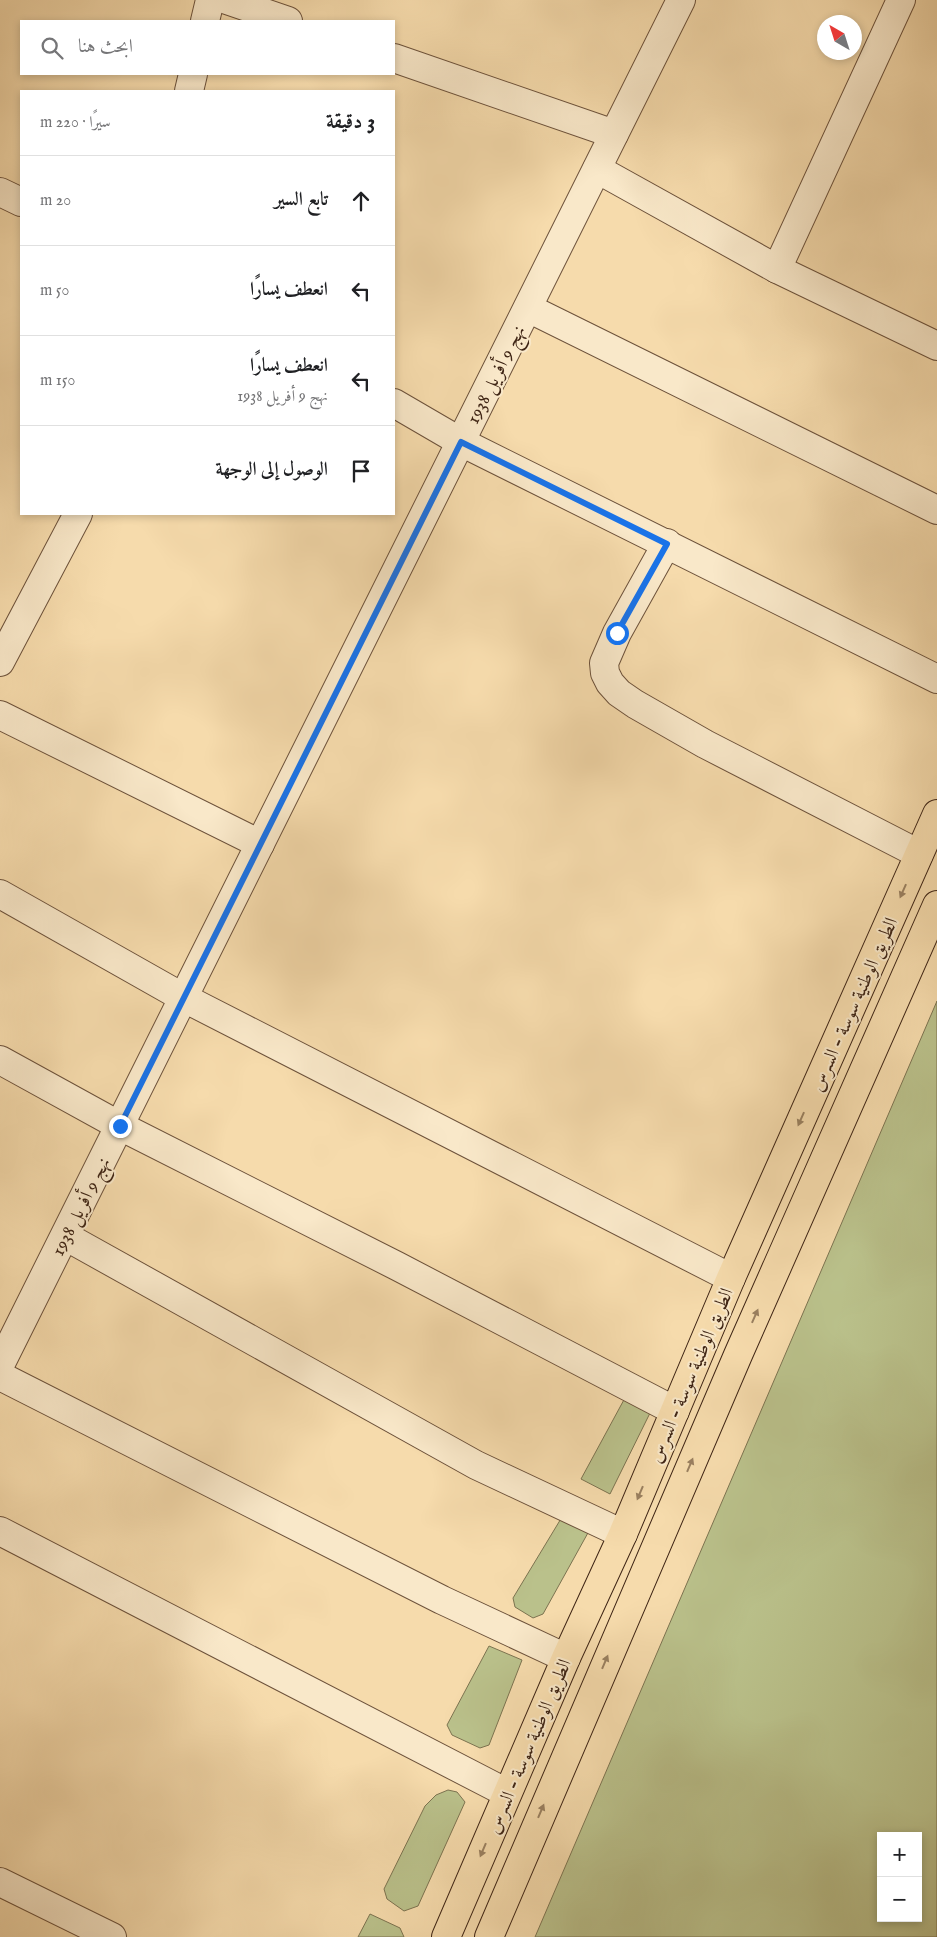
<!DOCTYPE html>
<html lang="ar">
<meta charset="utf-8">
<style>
:root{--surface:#fff;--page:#f6f6f6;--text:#202124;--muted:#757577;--line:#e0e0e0}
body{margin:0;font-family:"IM FELL English",Amiri,serif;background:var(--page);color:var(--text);direction:rtl}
.controls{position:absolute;right:15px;bottom:15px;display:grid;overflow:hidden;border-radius:0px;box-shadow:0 2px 8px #0003}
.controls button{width:45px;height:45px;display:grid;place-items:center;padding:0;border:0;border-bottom:1px solid var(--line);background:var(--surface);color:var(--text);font:25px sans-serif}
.compass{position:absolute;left:817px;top:15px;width:45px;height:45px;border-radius:50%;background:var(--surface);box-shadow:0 2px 8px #0003;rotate:321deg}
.stop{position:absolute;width:15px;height:15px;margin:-11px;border:4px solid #1a73e8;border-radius:50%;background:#fff}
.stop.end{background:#1a73e8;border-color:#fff;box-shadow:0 1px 5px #0008}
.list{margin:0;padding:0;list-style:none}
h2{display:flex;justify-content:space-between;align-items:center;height:65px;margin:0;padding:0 20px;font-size:21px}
h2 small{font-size:16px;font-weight:400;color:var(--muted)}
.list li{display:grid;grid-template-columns:32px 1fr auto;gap:15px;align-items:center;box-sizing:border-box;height:90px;padding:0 20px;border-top:1px solid var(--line)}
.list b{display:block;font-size:19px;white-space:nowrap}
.list p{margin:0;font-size:16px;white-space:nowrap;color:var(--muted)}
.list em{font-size:16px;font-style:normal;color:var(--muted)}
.icon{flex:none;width:28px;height:28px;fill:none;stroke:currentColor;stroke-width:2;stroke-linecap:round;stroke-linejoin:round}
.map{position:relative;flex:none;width:937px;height:1937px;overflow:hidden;direction:ltr}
.search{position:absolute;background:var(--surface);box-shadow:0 2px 8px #0003;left:20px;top:20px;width:375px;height:55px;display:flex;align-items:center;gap:12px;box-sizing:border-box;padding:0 18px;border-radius:0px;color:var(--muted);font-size:19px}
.panel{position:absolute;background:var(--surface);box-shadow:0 2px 8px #0003;left:20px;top:90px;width:375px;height:425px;border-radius:0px;direction:rtl}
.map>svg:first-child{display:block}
.green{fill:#bac18b;stroke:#7c7350;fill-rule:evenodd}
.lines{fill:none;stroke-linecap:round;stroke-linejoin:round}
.minor-casing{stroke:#6d523b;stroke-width:30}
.highway-casing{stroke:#3f2515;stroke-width:30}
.minor{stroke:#f9e8c9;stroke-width:28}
.highway{stroke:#f6dbac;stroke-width:28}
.oneway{fill:#9a8060}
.route{stroke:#1a73e8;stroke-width:6}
.labels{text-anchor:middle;stroke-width:4;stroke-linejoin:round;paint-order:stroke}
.street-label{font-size:19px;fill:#3f2515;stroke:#f9e8c9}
</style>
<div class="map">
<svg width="937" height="1937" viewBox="0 0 937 1937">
<rect width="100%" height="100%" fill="#f6dbac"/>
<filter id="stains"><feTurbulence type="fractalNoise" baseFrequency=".004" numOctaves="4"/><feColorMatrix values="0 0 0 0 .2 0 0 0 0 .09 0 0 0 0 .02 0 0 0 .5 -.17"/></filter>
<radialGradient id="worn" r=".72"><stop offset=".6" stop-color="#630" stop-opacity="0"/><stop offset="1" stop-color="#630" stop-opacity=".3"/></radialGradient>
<!-- green -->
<g class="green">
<path d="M 937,1001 L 937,1937 L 535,1937 ZM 881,1836 L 918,1836 L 918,1918 L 881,1918 Z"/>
<polygon points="626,1396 652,1409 610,1494 581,1479"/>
<polygon points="562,1517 589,1531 543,1614 533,1618 515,1607 513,1598"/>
<polygon points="489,1646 522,1660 489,1745 480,1748 452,1735 447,1725"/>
<polygon points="448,1790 457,1792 465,1802 418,1906 404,1911 387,1899 384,1889 425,1806 436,1795"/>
<polygon points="370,1914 400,1928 404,1937 358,1937"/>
</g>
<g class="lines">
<defs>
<g id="minor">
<polyline points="227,0 288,21"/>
<polyline points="205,21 210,0"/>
<polyline points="394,58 614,134"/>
<polyline points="189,91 193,74"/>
<polyline points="597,169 777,269 937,346"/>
<polyline points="0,192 21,202"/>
<polyline points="777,269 901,0"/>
<polyline points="528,308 937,510"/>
<polyline points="394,403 461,442 937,679"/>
<polyline points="667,543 617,633 604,663 605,673 610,683 619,693 635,704 705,744 919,854"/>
<polyline points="0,662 78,514"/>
<polyline points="0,715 260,844"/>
<polyline points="0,894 184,998 731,1278"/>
<polyline points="0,1060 120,1126 397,1266 675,1411"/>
<polyline points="65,1236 476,1465 623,1534"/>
<polyline points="0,1365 681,0"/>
<polyline points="0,1376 442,1600 566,1658"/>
<polyline points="0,1531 507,1793"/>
<polyline points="0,1882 112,1937"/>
</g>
<g id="highway">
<polyline points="446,1937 566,1658 623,1534 731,1278 937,814"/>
<polyline points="489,1937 738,1355 937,905"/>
</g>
</defs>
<!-- minor casing -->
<use href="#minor" class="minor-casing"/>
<!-- highway casing -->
<use href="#highway" class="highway-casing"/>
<!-- minor -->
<use href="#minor" class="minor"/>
<!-- highway -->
<use href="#highway" class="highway"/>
</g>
<!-- one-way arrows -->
<defs><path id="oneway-solid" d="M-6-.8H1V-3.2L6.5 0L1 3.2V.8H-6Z" transform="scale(1.25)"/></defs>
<g class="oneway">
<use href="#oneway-solid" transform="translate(903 891) rotate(114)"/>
<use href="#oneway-solid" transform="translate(801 1119) rotate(114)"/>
<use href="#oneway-solid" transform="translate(755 1316) rotate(-66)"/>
<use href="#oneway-solid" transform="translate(690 1465) rotate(-67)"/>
<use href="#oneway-solid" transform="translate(640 1493) rotate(113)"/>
<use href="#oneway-solid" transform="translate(605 1662) rotate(-67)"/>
<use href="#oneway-solid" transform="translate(541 1811) rotate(-67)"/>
<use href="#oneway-solid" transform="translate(483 1850) rotate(113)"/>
</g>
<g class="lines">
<!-- route -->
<polyline class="route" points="120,1126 461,442 667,544 617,633"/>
</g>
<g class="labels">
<!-- street labels -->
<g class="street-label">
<text transform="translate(495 374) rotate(-63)" y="7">نهج 9 أفريل 1938</text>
<text transform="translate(853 1004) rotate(-66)" y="7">الطريق الوطنية سوسة - السرس</text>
<text transform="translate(80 1206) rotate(-63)" y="7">نهج 9 أفريل 1938</text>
<text transform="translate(690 1375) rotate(-67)" y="7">الطريق الوطنية سوسة - السرس</text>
<text transform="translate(528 1746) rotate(-67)" y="7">الطريق الوطنية سوسة - السرس</text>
</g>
</g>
<rect width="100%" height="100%" filter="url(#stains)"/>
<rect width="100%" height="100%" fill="url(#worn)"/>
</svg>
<div class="controls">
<button>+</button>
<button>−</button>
</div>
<svg class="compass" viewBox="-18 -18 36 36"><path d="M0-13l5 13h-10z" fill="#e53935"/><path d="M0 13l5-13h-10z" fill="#757577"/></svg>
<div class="stop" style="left:617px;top:633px"></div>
<div class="stop end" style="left:120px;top:1126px"></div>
<div class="search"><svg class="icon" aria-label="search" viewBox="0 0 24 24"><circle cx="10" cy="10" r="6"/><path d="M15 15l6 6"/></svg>ابحث هنا</div>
<section class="panel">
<h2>3 دقيقة<small>سيرًا · 220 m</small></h2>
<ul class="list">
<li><svg class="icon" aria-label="ahead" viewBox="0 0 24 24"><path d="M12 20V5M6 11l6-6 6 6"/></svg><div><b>تابع السير</b></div><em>20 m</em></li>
<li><svg class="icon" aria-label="left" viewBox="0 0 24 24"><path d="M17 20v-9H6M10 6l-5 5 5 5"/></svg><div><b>انعطف يسارًا</b></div><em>50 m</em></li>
<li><svg class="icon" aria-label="left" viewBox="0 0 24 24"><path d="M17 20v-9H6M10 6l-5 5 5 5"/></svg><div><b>انعطف يسارًا</b><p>نهج 9 أفريل 1938</p></div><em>150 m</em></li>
<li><svg class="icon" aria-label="arrive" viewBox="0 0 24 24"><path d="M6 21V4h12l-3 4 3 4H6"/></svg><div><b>الوصول إلى الوجهة</b></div></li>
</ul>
</section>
</div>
